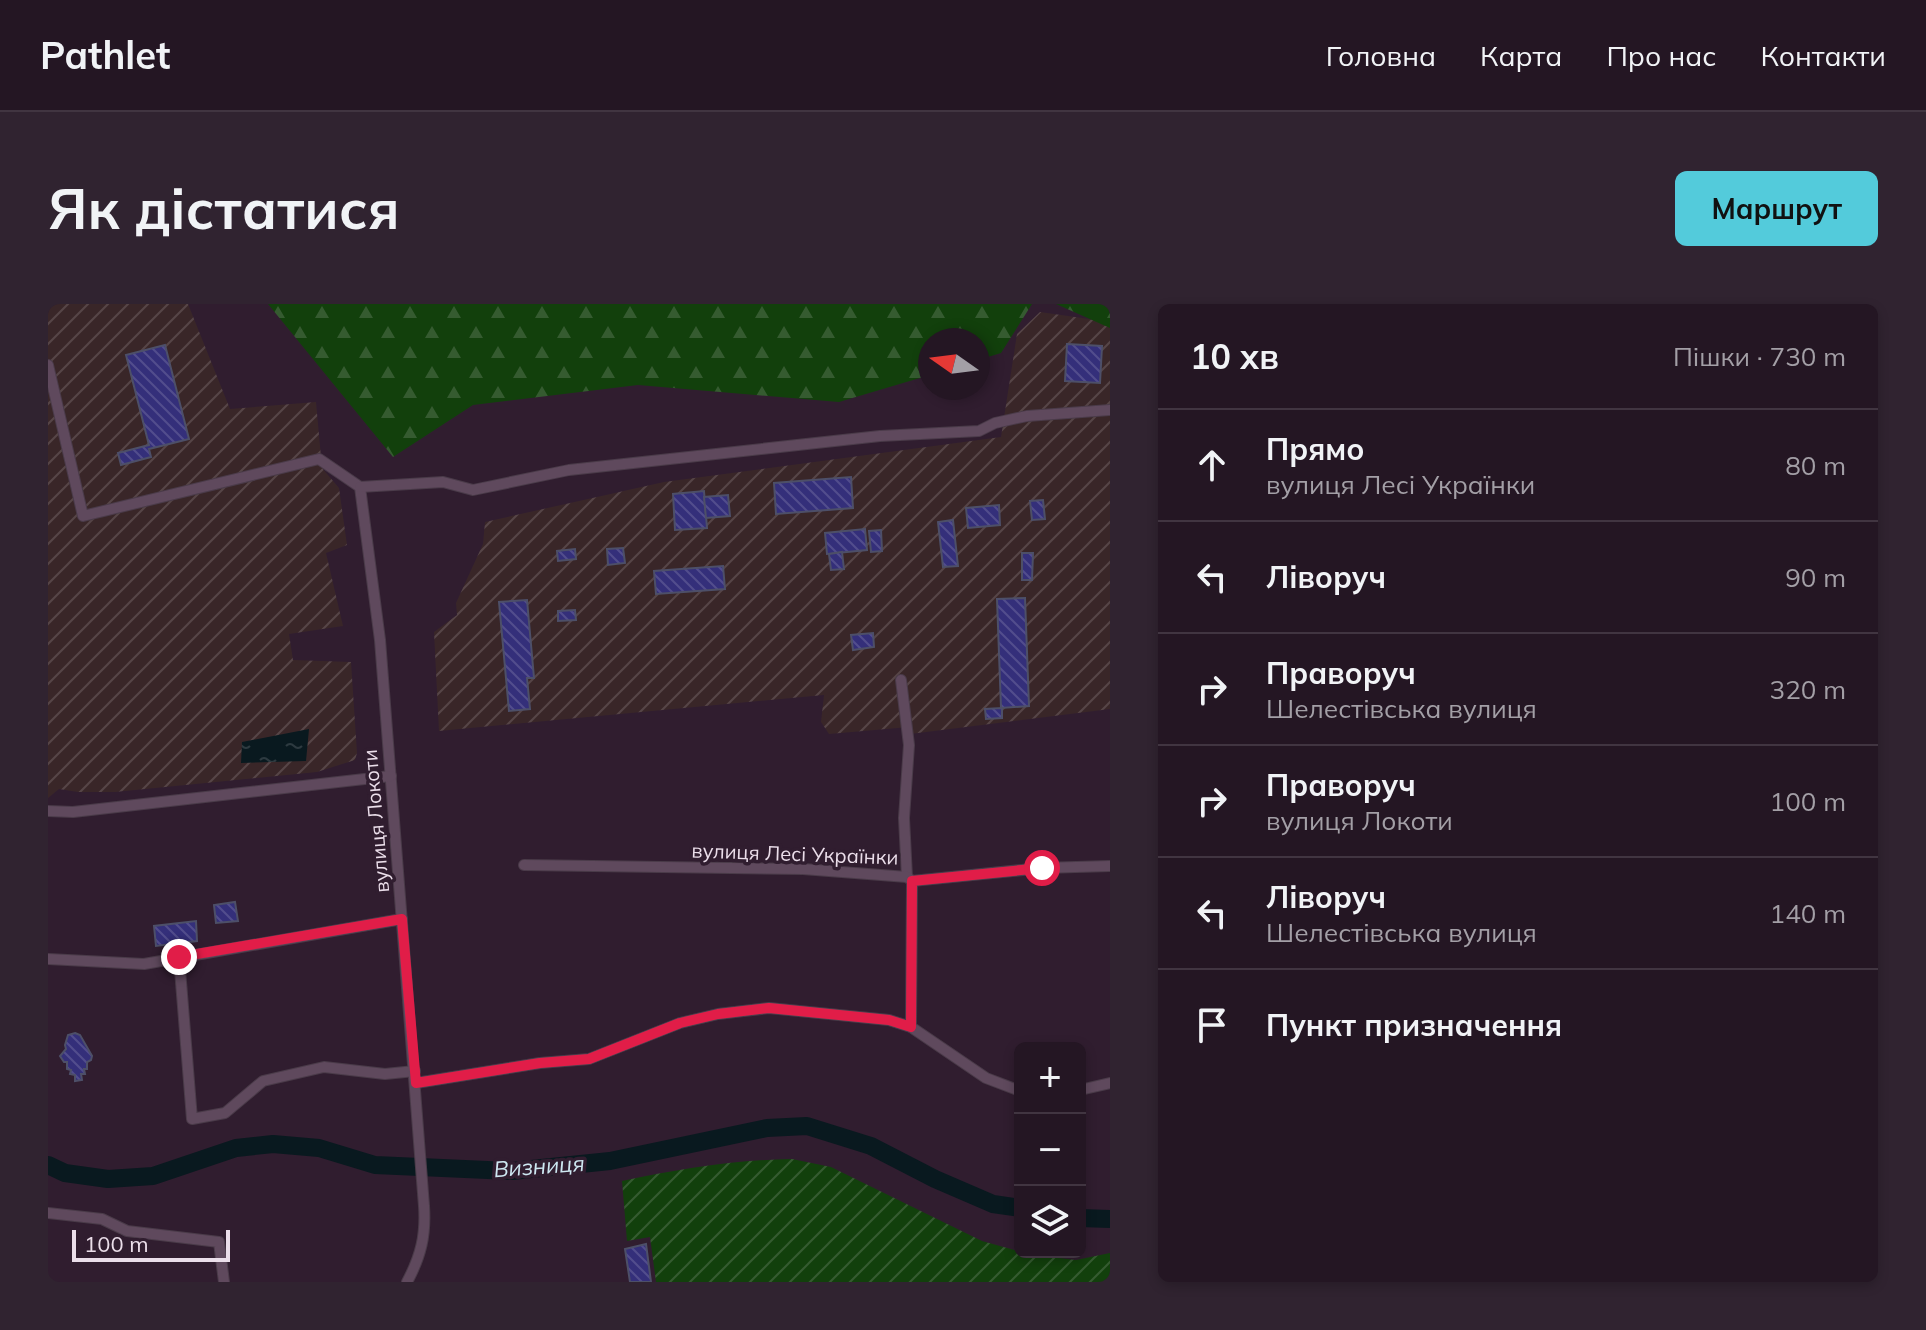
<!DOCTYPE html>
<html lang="uk">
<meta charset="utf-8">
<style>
:root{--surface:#241623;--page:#302330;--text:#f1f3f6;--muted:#a39fa6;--line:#413541;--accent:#53cbdb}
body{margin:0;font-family:Mulish,sans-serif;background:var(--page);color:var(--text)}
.controls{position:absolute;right:24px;bottom:24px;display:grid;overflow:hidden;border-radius:12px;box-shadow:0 4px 12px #0003}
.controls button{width:72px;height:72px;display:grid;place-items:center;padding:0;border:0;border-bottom:2px solid var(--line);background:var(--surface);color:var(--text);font:40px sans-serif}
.compass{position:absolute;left:870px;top:24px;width:72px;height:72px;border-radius:50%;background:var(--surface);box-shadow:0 4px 12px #0003;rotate:284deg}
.scale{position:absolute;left:24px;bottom:20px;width:158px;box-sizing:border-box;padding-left:8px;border:4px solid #ebdeea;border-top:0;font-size:22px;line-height:28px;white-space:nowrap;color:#ebdeea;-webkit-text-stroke:6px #301d2f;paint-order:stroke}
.stop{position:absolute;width:24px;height:24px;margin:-18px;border:6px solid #e11d48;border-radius:50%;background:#fff}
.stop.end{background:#e11d48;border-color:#fff;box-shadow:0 2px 8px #0008}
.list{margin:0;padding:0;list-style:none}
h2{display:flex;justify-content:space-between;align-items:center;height:104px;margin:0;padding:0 32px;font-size:34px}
h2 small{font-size:26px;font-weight:400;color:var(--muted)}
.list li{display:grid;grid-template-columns:52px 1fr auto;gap:24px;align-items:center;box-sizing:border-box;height:112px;padding:0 32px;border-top:2px solid var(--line)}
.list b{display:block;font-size:30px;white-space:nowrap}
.list p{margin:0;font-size:26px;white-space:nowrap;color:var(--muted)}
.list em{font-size:26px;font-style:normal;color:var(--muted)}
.icon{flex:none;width:44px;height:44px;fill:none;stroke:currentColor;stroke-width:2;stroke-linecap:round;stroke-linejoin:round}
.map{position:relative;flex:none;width:1062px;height:978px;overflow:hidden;border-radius:12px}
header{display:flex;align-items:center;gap:48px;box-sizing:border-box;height:112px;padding:0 40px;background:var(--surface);border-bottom:2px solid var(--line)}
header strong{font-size:38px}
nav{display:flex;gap:44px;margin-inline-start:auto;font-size:28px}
.intro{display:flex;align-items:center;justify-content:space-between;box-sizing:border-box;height:192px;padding:0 48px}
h1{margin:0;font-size:56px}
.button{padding:20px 36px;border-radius:12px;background:var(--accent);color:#111;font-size:28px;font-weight:700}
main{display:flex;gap:48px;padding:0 48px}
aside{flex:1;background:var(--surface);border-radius:12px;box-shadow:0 4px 12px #0003}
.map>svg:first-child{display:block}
.industrial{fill:url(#industrial-furrows)}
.forest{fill:url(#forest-firs)}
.garden{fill:url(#garden-furrows)}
.water{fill:url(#water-ripples)}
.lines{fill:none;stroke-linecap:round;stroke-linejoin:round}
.river{stroke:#09191f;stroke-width:18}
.building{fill:url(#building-back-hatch);stroke:#4d4f68;stroke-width:2}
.street-casing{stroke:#4a3b49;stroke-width:12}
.street{stroke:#5f495d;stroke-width:10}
.route{stroke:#e11d48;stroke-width:10}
.labels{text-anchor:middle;stroke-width:7;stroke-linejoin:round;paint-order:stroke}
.street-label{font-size:20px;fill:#ebdeea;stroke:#301d2f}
.water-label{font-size:22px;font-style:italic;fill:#cee8f2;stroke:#301d2f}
</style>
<header>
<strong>Pathlet</strong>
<nav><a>Головна</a><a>Карта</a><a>Про нас</a><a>Контакти</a></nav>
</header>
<div class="intro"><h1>Як дістатися</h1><a class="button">Маршрут</a></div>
<main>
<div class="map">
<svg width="1062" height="978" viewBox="0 0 1062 978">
<defs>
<pattern id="industrial-furrows" width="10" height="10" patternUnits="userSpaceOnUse" patternTransform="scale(2)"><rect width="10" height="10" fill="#392628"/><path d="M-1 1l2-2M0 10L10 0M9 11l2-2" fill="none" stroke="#564547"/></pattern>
<pattern id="forest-firs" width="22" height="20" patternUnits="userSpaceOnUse" patternTransform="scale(2)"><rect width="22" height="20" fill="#12400c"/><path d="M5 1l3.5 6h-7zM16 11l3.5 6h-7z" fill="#355b30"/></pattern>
<pattern id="garden-furrows" width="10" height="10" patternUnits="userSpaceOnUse" patternTransform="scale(2)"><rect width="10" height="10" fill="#12400c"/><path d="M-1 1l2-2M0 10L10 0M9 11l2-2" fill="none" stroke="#355b30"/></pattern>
<pattern id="water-ripples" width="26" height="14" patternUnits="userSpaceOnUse" patternTransform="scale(2)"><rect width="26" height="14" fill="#09191f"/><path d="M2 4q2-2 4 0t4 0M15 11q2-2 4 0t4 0" fill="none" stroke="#2d3a40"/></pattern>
<pattern id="building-back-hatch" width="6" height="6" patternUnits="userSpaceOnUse" patternTransform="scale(2)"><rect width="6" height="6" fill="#342f7a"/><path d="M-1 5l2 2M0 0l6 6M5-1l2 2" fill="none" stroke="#524d8d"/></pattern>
</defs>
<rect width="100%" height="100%" fill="#301d2f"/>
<!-- industrial -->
<g class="industrial">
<polygon points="0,0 140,0 182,105 268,98 274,164 291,184 299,241 278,249 295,322 241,330 245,356 303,358 309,449 307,456 269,468 67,488 30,488 11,485 0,494"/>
<polygon points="992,8 1062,18 1062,405 862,430 861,423 781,430 773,418 776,391 391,427 386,328 409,311 408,299 435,240 437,218 616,178 953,133 969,30"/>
</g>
<!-- forest -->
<g class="forest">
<polygon points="220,0 984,0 953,49 930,56 930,36 882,36 882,71 791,98 590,81 425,101 345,153"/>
<polygon points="1008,0 1062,0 1062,24"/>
</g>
<!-- garden -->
<path class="garden" d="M 744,855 L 783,863 L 934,937 L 985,951 L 1028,956 L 1062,949 L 1062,978 L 608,978 L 602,933 L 579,937 L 574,877 C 631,865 686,856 744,855 Z"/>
<!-- water -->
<polygon class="water" points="261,425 258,457 193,459 194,438"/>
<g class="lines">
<!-- river -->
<g class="river">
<polyline points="0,861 17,869 60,875 105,872 188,844 225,840 271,844 327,861 464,867 562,857 719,824 759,822 823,842 887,875 945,900 972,904"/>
<polyline points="1032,914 1062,915"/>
</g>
</g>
<!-- building -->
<g class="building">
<polygon points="1019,40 1054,42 1052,79 1017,77"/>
<polygon points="117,41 141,135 101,145 103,153 73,161 70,149 101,141 78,51"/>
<polygon points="803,173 805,204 728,210 726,179"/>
<polygon points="656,187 659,224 627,226 625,190"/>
<polygon points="680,191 682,212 658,214 656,193"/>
<polygon points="995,196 997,215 984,216 982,197"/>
<polygon points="951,201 952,221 920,224 918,204"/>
<polygon points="905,216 910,262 895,263 890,218"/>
<polygon points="817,225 819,246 779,250 777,229"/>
<polygon points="833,226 834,247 823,248 821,227"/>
<polygon points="575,244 577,259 560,261 559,245"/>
<polygon points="527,245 528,255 510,257 509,247"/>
<polygon points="794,248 796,265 783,266 781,250"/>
<polygon points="974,249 985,249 984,276 974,276"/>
<polygon points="675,262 677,285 608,290 606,267"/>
<polygon points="977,294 981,402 953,404 949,295"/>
<polygon points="479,296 486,374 479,374 482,405 461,407 451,298"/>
<polygon points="527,306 528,316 510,317 510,307"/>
<polygon points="825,329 826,343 805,346 803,331"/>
<polygon points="954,404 954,414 938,415 937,405"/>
<polygon points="187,598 190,617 168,619 166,601"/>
<polygon points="148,617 149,637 108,642 106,622"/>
<polygon points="27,729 32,731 44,752 43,756 39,758 39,765 36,765 37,770 33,770 34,776 27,777 27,771 22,770 23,766 19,765 19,758 16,758 12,752 18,745 17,741 20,731"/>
<polygon points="598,940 603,978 582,978 577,945"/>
</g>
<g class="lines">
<defs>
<g id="street">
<path d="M 0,61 L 35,212 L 271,155 L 312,183 L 332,336 L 376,902 C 378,931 373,952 359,978"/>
<polyline points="312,183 395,178 425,186 521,166 832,132 931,127 947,119 979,112 1062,106"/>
<polyline points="853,376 861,441 856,514 859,573"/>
<polyline points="0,507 25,508 343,472"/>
<polyline points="476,561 755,565 859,573 864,577 994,564 1062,562"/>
<polyline points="131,653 144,815 177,809 215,777 276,763 337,770 367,767"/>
<polyline points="0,655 96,660 354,615"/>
<polyline points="863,723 864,577"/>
<polyline points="368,779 492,759 541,755 632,719 670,710 721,704 841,716 863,723 938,774 972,787"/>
<polyline points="1032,786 1062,779"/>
<polyline points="0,909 54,915 79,927 171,938 176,978"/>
</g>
</defs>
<!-- street casing -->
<use href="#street" class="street-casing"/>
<!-- street -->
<use href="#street" class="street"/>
</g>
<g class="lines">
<!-- route -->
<polyline class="route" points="131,653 354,615 368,779 492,759 541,755 632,719 670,710 721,704 841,716 863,723 864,577 994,564"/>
</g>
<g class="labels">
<!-- street labels -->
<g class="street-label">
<text transform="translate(328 517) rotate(-95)" y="7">вулиця Локоти</text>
<text transform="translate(747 550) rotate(2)" y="7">вулиця Лесі Українки</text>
</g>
<!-- water labels -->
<g class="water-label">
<text transform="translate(491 862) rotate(-4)" y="8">Визниця</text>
</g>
</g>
</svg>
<div class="controls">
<button>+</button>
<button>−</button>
<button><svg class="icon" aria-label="layers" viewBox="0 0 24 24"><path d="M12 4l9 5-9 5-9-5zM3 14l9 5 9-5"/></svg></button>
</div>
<svg class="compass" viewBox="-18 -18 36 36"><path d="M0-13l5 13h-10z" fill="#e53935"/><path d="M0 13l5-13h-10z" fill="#a39fa6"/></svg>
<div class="scale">100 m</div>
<div class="stop" style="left:994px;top:564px"></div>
<div class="stop end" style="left:131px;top:653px"></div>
</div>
<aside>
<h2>10 хв<small>Пішки · 730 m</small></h2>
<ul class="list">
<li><svg class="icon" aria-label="ahead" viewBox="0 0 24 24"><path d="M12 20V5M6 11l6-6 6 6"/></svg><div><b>Прямо</b><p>вулиця Лесі Українки</p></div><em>80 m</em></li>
<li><svg class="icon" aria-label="left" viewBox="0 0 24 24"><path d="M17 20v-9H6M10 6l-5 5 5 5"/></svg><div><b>Ліворуч</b></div><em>90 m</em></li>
<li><svg class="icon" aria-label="right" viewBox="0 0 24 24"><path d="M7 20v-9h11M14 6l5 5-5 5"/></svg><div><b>Праворуч</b><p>Шелестівська вулиця</p></div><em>320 m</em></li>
<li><svg class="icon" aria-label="right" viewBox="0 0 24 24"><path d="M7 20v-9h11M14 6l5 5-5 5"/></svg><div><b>Праворуч</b><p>вулиця Локоти</p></div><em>100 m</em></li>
<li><svg class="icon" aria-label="left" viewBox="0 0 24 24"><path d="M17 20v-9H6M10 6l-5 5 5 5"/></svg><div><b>Ліворуч</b><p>Шелестівська вулиця</p></div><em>140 m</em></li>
<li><svg class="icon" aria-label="arrive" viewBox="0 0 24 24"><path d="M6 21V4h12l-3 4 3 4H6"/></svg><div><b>Пункт призначення</b></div></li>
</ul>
</aside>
</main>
